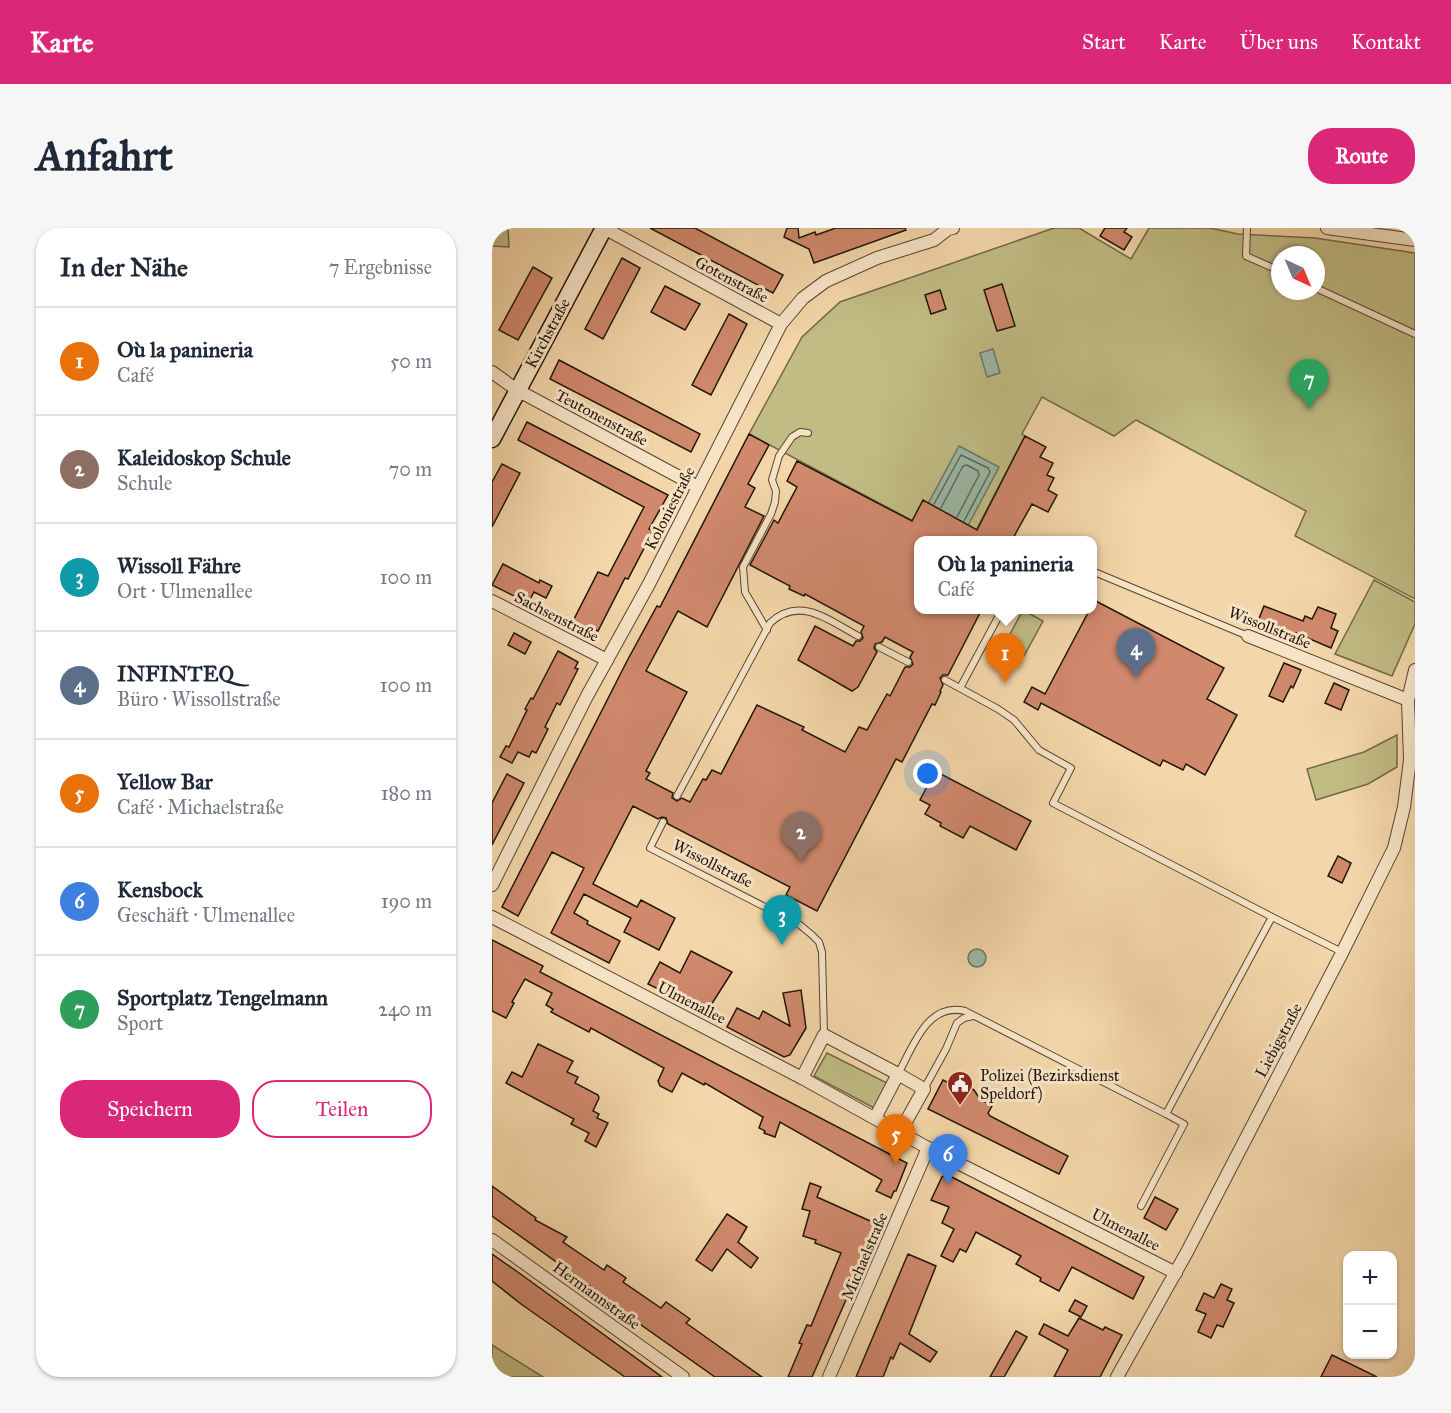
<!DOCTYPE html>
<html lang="de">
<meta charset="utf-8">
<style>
:root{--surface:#fff;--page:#f6f6f7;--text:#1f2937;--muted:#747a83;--line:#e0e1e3;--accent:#db2777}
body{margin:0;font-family:"IM FELL Great Primer",serif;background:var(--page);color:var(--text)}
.controls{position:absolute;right:18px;bottom:18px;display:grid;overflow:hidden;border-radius:12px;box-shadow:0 2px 4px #0004}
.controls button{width:54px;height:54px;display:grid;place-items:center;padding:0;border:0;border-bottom:2px solid var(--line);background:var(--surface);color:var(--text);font:30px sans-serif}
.compass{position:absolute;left:779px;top:18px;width:54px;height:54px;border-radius:50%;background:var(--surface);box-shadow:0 2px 4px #0004;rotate:136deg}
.you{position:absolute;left:436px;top:546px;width:21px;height:21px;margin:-15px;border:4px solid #fff;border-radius:50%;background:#1a73e8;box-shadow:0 0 0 9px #1a73e833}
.badge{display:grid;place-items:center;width:39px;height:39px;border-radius:50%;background:var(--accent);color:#fff;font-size:20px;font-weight:700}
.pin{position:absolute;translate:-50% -50px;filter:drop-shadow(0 2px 3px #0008)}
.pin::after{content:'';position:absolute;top:32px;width:21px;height:18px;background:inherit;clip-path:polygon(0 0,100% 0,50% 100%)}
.popup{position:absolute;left:422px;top:308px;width:183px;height:78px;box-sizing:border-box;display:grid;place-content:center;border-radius:12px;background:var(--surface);filter:drop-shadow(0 2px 4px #0005);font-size:20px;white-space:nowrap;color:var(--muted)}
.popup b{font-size:22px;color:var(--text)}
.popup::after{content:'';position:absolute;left:50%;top:100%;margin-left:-12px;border:12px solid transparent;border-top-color:var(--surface)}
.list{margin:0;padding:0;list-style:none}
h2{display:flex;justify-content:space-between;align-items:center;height:78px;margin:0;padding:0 24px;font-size:26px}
h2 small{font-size:20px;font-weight:400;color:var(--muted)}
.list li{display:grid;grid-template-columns:39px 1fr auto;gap:18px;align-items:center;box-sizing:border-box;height:108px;padding:0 24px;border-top:2px solid var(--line)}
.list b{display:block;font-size:22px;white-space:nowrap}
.list p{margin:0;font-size:20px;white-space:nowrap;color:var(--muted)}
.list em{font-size:20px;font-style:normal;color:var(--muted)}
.actions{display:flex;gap:12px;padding:18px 24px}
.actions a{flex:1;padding:14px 0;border:2px solid var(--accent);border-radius:24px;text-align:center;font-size:21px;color:var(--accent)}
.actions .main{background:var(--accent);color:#fff}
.map{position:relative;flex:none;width:923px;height:1149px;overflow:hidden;border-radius:24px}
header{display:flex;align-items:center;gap:36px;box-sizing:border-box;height:84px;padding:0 30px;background:var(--accent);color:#fff}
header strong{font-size:28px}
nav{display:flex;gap:33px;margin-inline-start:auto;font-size:21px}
.intro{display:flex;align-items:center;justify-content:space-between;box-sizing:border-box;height:144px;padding:0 36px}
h1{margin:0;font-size:42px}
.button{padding:15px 27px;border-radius:24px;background:var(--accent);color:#fff;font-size:21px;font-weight:700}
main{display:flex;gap:36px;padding:0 36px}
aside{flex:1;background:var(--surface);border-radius:24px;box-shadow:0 2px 4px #0004}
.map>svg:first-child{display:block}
.green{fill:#c1bc84;stroke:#716847;stroke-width:1.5;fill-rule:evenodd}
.water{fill:#9bb9a8;stroke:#6a7769;stroke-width:1.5}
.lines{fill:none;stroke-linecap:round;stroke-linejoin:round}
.shore{stroke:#5e6759;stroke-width:1.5}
.building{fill:#d0896d;stroke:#21150a;stroke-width:1.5}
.lane-casing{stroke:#564532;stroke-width:8}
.street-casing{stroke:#564532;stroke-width:14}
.secondary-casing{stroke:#21150a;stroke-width:19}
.lane{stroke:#f7e4c7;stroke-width:6}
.street{stroke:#f7e4c7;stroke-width:12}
.secondary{stroke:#f7e4c7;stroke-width:16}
.labels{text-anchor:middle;stroke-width:6;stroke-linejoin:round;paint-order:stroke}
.street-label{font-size:16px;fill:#21150a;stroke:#f7e4c7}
.poi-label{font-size:16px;fill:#21150a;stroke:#f7e4c7;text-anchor:start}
</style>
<header>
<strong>Karte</strong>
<nav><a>Start</a><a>Karte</a><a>Über uns</a><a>Kontakt</a></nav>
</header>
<div class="intro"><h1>Anfahrt</h1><a class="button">Route</a></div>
<main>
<aside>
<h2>In der Nähe<small>7 Ergebnisse</small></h2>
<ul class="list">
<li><span class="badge" style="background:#e8710a">1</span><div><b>Où la panineria</b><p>Café</p></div><em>50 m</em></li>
<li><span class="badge" style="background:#8d6e63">2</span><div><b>Kaleidoskop Schule</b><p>Schule</p></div><em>70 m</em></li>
<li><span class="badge" style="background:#0f9aa8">3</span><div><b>Wissoll Fähre</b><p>Ort · Ulmenallee</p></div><em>100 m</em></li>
<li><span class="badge" style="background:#5c6f8a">4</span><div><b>INFINTEQ</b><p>Büro · Wissollstraße</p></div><em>100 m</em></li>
<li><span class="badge" style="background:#e8710a">5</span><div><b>Yellow Bar</b><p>Café · Michaelstraße</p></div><em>180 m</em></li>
<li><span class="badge" style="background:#3f7fe0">6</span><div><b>Kensbock</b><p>Geschäft · Ulmenallee</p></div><em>190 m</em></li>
<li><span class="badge" style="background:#2e9e5b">7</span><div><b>Sportplatz Tengelmann</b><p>Sport</p></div><em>240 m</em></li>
</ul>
<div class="actions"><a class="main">Speichern</a><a>Teilen</a></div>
</aside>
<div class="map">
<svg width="923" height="1149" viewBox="0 0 923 1149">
<rect width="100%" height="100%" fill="#f3d6a9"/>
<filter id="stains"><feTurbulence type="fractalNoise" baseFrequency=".00333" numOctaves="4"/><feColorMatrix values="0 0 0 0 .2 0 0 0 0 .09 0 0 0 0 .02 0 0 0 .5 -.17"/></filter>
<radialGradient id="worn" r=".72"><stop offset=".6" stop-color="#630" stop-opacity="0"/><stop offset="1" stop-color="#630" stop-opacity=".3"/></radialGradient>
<!-- green -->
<g class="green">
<polygon points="0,0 16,0 17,19 0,18"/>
<path d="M 562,0 L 587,0 L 639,31 L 657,0 L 718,0 L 746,6 L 823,10 L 923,25 L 923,371 L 803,308 L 814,283 L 644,192 L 622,208 L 550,169 L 530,206 L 533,208 L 479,312 L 457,312 L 257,206 L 310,109 L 348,74 ZM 788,27 L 824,27 L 824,63 L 788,63 Z"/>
<polygon points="882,352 923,374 923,396 900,448 843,426"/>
<polygon points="531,382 551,393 532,428 512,417"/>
<polygon points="905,507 905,539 876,556 824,572 815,541 872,524"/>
<polygon points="335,825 397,856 384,881 322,848"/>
<polygon points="0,1117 51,1149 0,1149"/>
</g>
<!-- water -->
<g class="water">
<polygon points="501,121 508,145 495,149 488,125"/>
<polygon points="467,218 507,239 470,309 430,287"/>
<circle cx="485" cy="730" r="9"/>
</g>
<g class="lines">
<!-- shore -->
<g class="shore">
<polyline points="442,276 469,227 496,240 498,244 472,293"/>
<polyline points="449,280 471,238 475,237 486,243 487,247 465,289"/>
</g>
</g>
<!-- building -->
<g class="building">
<polygon points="158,0 203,0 291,47 281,65"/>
<polygon points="295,0 306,0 307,10 323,4 324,7 344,0 413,0 414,2 322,35 317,21 292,9"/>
<polygon points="613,0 635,0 632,4 640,9 632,22 608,8"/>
<polygon points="130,30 148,40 111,111 93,101"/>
<polygon points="41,39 60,50 26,112 7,102"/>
<polygon points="510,56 523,98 505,103 492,62"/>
<polygon points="173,58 208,76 193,102 159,84"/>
<polygon points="448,62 454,81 439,86 433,67"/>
<polygon points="237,86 255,96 219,167 200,157"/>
<polygon points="67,132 208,206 199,224 58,151"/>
<polygon points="35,194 176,267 157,301 161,303 136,351 133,350 106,403 103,402 99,408 79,397 106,344 116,348 152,279 26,212"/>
<polygon points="257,206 277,217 256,256 263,260 253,279 272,288 215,399 186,383 154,443 195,464 154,543 158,545 154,551 181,565 180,570 185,573 190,570 198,574 211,551 214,552 220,542 229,546 265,477 312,499 310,502 353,524 367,499 375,502 395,466 398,468 413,439 418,439 421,436 418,429 421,424 393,409 390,414 383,416 382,420 385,424 366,459 360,463 306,432 323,398 361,418 364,413 368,413 371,410 369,404 372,398 313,366 312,368 297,361 298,358 258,337 282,292 286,295 305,259 295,253 305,233 420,293 431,272 485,302 533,208 554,219 548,229 561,235 555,247 562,250 556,262 565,267 556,284 540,276 520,312 426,312 426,381 490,381 456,447 451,447 448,450 451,457 448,463 449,464 443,477 440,476 410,534 404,531 325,683 294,667 298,659 176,596 174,590 170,589 166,591 141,578 101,656 145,679 149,672 183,690 167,722 132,704 139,690 92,666 82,685 96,693 95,696 128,713 117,735 59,705 92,640 60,624 26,688 10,679 135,433 165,378 168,379"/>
<polygon points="10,236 28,245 0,299 0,254"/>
<polygon points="11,336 47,355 48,352 60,358 54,370 42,364 36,375 0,357"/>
<polygon points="600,371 732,440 715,471 745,487 713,547 694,536 691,542 671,532 668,538 549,475 546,482 532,474 540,459 553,466 598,381 600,381"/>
<polygon points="772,378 811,393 813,388 820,391 826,379 844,386 839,400 846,403 839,420 804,405 801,412 764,398"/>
<polygon points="22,405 39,414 33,426 16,417"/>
<polygon points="66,423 86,434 83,440 86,441 68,477 65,475 53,499 56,501 44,525 40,523 37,529 26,524 20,535 8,529 14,518 17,519 35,482 33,481 39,470 41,471"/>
<polygon points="792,435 809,442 801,460 799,458 791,474 777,468"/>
<polygon points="842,455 857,462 849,482 833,475"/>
<polygon points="443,543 539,593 524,622 478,598 471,610 448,598 449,595 433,586 438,577 428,572"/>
<polygon points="15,546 32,555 0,617 0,575"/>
<polygon points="846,628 859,635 850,655 836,648"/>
<polygon points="0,712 51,738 48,744 415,935 404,963 402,963 399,970 384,963 390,952 288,894 283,909 272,905 273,903 267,900 271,889 213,855 212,857 190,845 180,864 168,858 166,853 172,840 99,800 97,804 59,784 61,781 54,777 60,765 33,751 20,774 22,775 14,790 0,783"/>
<polygon points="199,723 240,744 214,785 156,756 168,734 188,745"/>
<polygon points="309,762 314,800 298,827 292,829 235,799 245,780 267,791 271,783 298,798 291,765"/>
<polygon points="46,816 81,833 75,844 86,849 83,855 106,867 107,870 101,883 107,886 105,890 116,895 104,919 93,913 97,905 79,896 82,891 14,855 20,844 30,849"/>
<polygon points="451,852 469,861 477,859 482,862 488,871 500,878 496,885 498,888 576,928 567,946 436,881"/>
<polygon points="454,946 652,1049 641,1071 580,1039 567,1063 548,1053 549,1050 524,1036 529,1028 484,1004 474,1024 468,1021 461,1034 449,1028 462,1001 450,995 457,979 439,972 450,949"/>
<polygon points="318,955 329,959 325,969 387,997 320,1149 296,1149 310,1116 307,1115 315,1097 319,1098 349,1025 323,1015 324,1012 311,1008 318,983 310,981"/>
<polygon points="0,958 44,990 43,992 75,1009 71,1014 112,1042 115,1037 134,1050 131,1054 169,1080 174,1074 198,1091 194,1095 270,1149 223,1149 101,1063 102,1061 0,988"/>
<polygon points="663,969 686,981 674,1002 652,990"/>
<polygon points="235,986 255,999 246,1014 266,1030 259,1040 235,1021 220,1043 204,1032"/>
<polygon points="0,1026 30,1047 170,1149 133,1149 29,1076 0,1053"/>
<polygon points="416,1026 444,1038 417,1106 445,1124 438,1134 408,1115 401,1131 399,1129 391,1149 364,1149"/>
<polygon points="729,1056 740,1061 735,1072 742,1075 731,1099 725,1097 719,1110 706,1104 714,1086 704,1082 712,1065 722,1070"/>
<polygon points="583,1072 595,1078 589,1089 577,1083"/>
<polygon points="587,1090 611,1102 613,1099 630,1107 608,1149 562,1149 576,1122 547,1106 552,1096 576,1108"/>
<polygon points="524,1103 535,1109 512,1149 498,1149"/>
<polygon points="840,1127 885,1149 829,1149"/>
</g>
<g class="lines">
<defs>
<g id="lane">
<polyline points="755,0 754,28 788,43"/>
<polyline points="824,60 923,106"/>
<polyline points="600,343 756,408"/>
<polyline points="275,402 253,364 251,339 279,286 283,274 284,263 280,252 287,228 300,209 308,204 316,205"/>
<polyline points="387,419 416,434"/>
<polyline points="468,460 510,382"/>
<path d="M 185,568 L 278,395 C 308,367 338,393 366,408"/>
<polyline points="171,594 158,620 308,697 320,707 327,714 330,724 332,806"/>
<polyline points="780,689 850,724"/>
<path d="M 406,846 C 421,819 435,774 473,783 L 674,886 L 780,689 L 561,575 L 579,540 L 547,522 L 522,492 L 506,481 L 453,452"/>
<polyline points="432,861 454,821 465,795 472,790 481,788"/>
<polyline points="649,978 692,896 674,886"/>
</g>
<g id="street">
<polyline points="112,0 289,96"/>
<polyline points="835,0 923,12"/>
<polyline points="0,144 25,162 206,259"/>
<polyline points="0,373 115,432"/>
<polyline points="756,408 916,472"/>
<polyline points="0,657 95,468 157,356 289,96 311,70 334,53 385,30 442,12 456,1 461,0"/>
<polyline points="0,689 310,850 436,920 684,1045"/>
<polyline points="310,850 332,807 406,846"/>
<polyline points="383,890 406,846 432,861 408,904"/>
<polyline points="0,1012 191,1149"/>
<polyline points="337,1149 436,920"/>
<polyline points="625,1149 695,1024 850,725 902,620 912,579 918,532 916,472 923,442"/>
</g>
<polyline id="secondary" points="0,211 112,0"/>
</defs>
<!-- lane casing -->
<use href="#lane" class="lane-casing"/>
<!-- street casing -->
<use href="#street" class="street-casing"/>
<!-- secondary casing -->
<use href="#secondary" class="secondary-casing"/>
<!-- lane -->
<use href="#lane" class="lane"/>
<!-- street -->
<use href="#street" class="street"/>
<!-- secondary -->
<use href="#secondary" class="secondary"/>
</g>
<!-- icons -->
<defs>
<symbol id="civic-pin" viewBox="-11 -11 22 30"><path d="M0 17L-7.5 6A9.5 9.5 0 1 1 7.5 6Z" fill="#8f2418" stroke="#f7e4c7"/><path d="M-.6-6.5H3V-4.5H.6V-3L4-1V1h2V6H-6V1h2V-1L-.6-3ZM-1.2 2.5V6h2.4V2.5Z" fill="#fff"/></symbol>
</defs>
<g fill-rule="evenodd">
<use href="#civic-pin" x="453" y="841" width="30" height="40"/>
</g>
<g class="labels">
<!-- street labels -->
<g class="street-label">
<text transform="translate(240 51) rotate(28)" y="6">Gotenstraße</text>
<text transform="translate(55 105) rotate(-62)" y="6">Kirchstraße</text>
<text transform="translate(110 189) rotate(28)" y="6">Teutonenstraße</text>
<text transform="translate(177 280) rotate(-63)" y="6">Koloniestraße</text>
<text transform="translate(65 388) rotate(27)" y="6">Sachsenstraße</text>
<text transform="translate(778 399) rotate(22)" y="6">Wissollstraße</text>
<text transform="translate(221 635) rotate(27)" y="6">Wissollstraße</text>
<text transform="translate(200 774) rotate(27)" y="6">Ulmenallee</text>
<text transform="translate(786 812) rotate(-62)" y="6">Liebigstraße</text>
<text transform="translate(634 1001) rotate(27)" y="6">Ulmenallee</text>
<text transform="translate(372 1028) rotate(-67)" y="6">Michaelstraße</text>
<text transform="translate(105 1067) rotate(36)" y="6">Hermannstraße</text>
</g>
<!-- poi labels -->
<g class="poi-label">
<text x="488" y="853">Polizei (Bezirksdienst<tspan x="488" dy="18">Speldorf)</tspan></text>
</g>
</g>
<rect width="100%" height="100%" filter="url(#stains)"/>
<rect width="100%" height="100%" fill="url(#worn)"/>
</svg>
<div class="controls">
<button>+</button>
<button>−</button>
</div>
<svg class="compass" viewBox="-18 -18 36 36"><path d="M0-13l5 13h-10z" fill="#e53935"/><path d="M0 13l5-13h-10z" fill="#747a83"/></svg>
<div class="you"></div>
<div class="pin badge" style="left:513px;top:455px;background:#e8710a">1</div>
<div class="popup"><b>Où la panineria</b>Café</div>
<div class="pin badge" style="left:309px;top:634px;background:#8d6e63">2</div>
<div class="pin badge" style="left:290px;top:717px;background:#0f9aa8">3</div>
<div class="pin badge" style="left:644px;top:450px;background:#5c6f8a">4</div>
<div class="pin badge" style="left:404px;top:936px;background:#e8710a">5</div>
<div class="pin badge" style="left:456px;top:956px;background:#3f7fe0">6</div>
<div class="pin badge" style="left:817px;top:181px;background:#2e9e5b">7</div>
</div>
</main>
